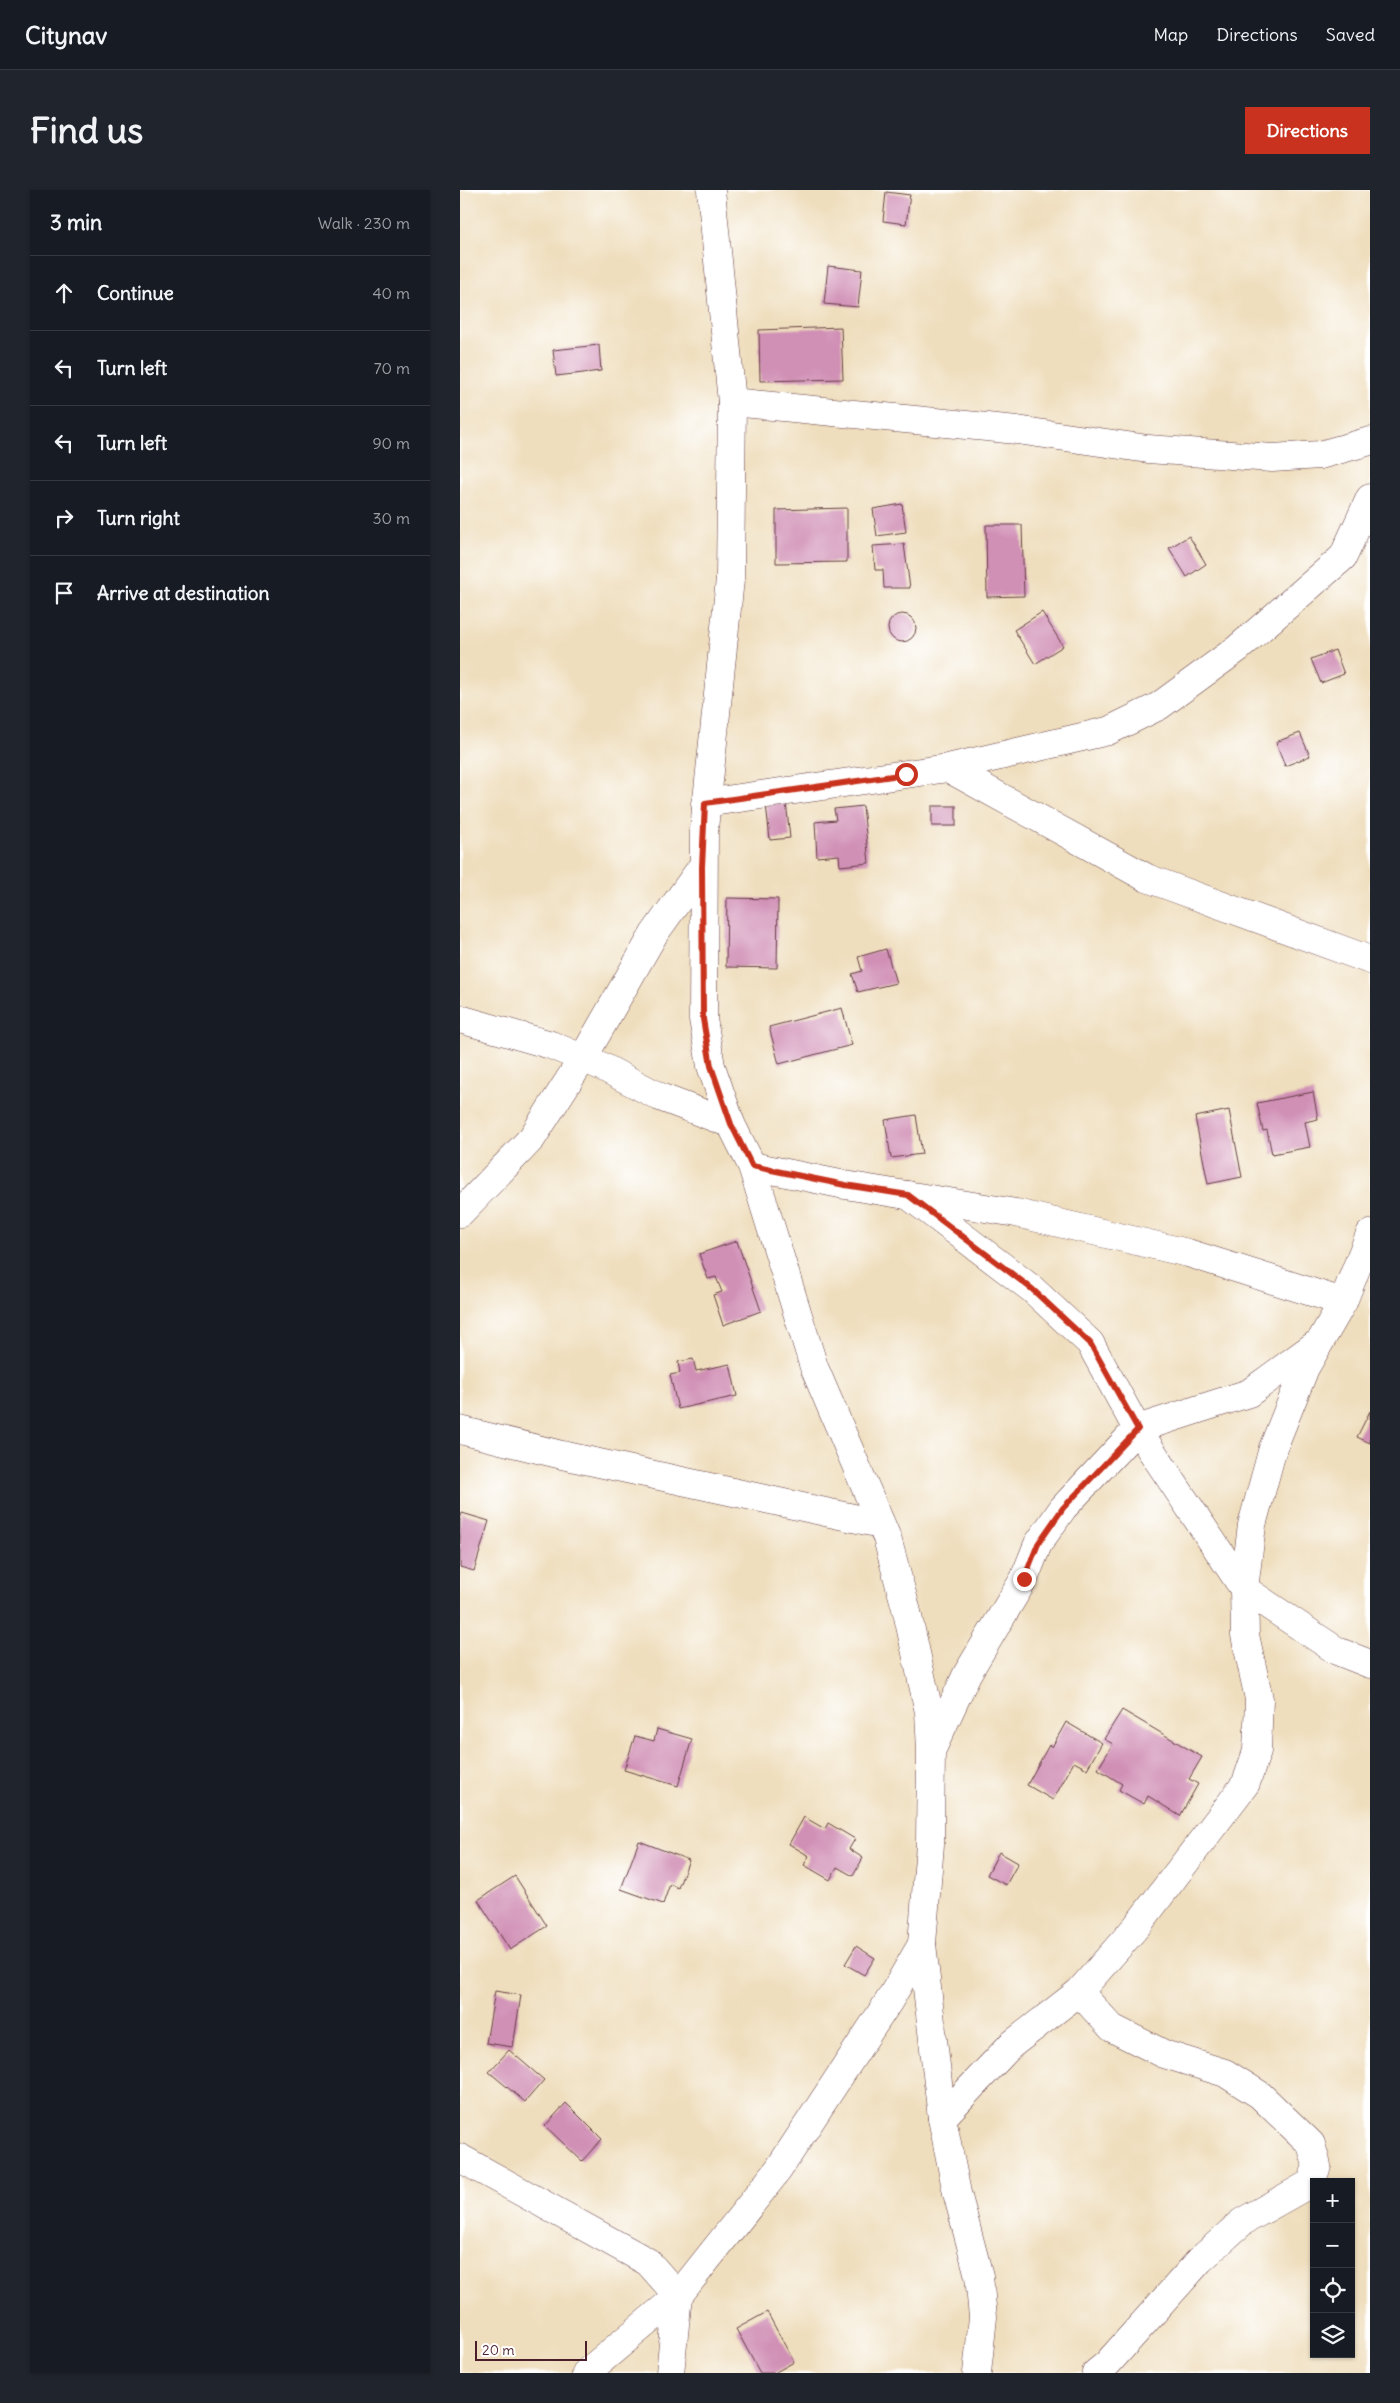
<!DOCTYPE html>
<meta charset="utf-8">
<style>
:root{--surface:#171b24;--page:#20242c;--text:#f1f3f6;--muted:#9ea1a6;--line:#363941;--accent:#c8321e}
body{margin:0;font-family:Delius,sans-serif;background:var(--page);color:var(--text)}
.controls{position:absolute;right:15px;bottom:15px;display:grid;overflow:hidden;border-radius:0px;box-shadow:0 1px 4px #0004}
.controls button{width:45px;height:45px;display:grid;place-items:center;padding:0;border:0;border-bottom:1px solid var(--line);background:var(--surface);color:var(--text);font:25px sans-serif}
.scale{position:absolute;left:15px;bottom:12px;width:112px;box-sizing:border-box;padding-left:5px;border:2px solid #4a1f2b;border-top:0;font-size:14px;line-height:18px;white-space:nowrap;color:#4a1f2b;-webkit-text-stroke:4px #fff;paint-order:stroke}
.stop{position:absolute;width:15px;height:15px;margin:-11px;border:4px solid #c8321e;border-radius:50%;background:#fff}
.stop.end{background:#c8321e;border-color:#fff;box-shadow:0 1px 5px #0008}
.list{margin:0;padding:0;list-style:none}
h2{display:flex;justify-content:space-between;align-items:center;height:65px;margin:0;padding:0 20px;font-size:21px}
h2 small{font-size:16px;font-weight:400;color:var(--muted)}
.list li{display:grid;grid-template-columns:32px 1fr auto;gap:15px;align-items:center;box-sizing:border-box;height:75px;padding:0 20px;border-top:1px solid var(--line)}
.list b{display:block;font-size:19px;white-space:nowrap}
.list em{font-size:16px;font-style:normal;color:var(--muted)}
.icon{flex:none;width:28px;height:28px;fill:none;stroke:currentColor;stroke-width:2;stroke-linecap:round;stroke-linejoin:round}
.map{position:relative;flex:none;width:910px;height:2183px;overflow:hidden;border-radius:0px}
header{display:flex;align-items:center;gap:30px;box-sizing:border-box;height:70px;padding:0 25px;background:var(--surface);border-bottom:1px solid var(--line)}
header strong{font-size:24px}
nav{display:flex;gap:28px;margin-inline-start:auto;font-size:18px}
.intro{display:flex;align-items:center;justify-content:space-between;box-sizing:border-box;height:120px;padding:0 30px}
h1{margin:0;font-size:35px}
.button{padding:12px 22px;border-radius:0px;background:var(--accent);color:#fff;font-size:18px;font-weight:700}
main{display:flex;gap:30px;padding:0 30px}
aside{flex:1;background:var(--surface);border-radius:0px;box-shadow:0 1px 4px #0004}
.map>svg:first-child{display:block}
.building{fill:#d08fb5}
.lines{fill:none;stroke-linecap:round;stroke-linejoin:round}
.minor-casing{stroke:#633c41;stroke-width:29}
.minor{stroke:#fff;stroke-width:28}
.route{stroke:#c8321e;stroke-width:6}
</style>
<header>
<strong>Citynav</strong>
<nav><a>Map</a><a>Directions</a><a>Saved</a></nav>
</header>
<div class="intro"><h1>Find us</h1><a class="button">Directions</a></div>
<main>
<aside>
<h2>3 min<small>Walk · 230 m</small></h2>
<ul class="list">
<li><svg class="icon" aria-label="ahead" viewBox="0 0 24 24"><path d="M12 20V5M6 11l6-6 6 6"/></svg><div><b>Continue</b></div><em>40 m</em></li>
<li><svg class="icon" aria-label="left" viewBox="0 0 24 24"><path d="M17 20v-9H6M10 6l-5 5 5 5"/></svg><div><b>Turn left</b></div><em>70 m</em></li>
<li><svg class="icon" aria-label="left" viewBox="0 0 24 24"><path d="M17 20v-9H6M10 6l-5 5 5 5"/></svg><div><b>Turn left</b></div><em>90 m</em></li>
<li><svg class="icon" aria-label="right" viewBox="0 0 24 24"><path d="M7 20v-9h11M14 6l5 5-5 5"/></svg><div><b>Turn right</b></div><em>30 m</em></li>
<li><svg class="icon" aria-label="arrive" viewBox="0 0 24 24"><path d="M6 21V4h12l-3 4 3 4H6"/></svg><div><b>Arrive at destination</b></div></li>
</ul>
</aside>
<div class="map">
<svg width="910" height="2183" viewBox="0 0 910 2183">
<rect width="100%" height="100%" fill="#fff"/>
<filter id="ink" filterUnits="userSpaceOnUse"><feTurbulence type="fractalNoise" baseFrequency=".02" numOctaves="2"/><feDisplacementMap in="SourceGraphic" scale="10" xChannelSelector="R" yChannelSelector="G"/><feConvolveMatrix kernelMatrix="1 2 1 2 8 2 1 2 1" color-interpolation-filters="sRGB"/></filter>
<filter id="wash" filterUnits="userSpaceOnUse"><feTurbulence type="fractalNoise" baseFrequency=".0096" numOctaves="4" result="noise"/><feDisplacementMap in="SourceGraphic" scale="20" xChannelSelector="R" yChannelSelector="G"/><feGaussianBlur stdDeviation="1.12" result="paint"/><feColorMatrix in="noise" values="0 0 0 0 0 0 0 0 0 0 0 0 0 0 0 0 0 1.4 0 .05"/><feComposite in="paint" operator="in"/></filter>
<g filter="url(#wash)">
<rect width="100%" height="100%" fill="#efdebd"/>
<g id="blocks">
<!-- building -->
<g class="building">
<polygon points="426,2 450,5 446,34 423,31"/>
<polygon points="368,76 402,80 398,117 364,114"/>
<polygon points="381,137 383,189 300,191 299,140"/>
<polygon points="139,155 141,181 96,186 93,160"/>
<polygon points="442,314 446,342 417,346 413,319"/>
<polygon points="387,318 387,372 316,373 316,320"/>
<polygon points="526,335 562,335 564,406 527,407"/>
<polygon points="729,346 746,374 727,387 709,358"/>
<polygon points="444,354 450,398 424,398 423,380 415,380 413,356"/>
<polygon points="582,422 603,456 575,474 554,440"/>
<circle cx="442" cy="438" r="14"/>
<polygon points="875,460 884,484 861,493 851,469"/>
<polygon points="840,543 850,566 825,576 816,552"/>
<polygon points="326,612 330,648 310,650 306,614"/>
<polygon points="403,616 409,673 380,676 379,665 357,667 355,632 376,630 374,619"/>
<rect x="472" y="616" width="24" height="20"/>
<polygon points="267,708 318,709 317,778 266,777"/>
<polygon points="426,759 436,793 398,802 392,784 402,781 398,767"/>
<polygon points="382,818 392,855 319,874 309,837"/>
<polygon points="853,902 858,929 845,932 850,957 812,964 807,940 803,941 797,913"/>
<polygon points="769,920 782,987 748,994 735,927"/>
<polygon points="456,925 462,964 431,968 425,930"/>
<polygon points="277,1051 301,1121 263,1135 253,1105 262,1102 256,1087 248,1089 239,1064"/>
<polygon points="233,1169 236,1181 270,1174 277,1206 218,1219 210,1185 220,1183 218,1172"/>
<polygon points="910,1221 910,1253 897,1247"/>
<polygon points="2,1323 29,1331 14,1381 0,1377 0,1330"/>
<polygon points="662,1520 742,1567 729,1589 738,1594 720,1626 688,1606 684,1614 659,1600 662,1594 638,1579 653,1554 644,1549"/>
<polygon points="606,1532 642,1553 627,1579 614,1572 593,1610 567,1595 589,1555 592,1557"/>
<polygon points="197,1539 232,1549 218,1596 164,1580 175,1546 194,1551"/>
<polygon points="344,1627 365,1639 368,1633 395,1649 389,1659 403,1668 393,1686 377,1677 370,1690 344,1675 349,1666 329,1654"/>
<polygon points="179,1651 229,1670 218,1698 210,1694 203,1714 161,1699"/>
<polygon points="539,1662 558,1673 546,1695 527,1685"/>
<polygon points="55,1686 87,1736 50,1760 18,1710"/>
<polygon points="396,1756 415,1768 404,1785 385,1774"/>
<polygon points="35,1801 61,1805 53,1857 26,1853"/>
<polygon points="49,1860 84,1890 65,1912 29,1882"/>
<polygon points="106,1913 142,1949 122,1971 85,1936"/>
<polygon points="307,2122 334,2172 314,2183 300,2183 276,2139"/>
</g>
</g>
</g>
<g filter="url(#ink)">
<use href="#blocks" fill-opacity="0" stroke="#633c41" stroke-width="1"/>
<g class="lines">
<defs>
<g id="minor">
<polyline points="251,0 272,212 270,389 244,639 243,829 251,876 271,934 292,976 354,1177 427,1348 447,1422 469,1522 471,1560 470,1654 462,1754 482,1928 497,2003 519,2086 523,2127 517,2183"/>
<polyline points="272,212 557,240 688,259 812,268 860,265 910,251"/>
<polyline points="488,578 687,688 910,770"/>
<polyline points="245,613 488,578 648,541 699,516 777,459 883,367 910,308"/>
<polyline points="0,829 91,855 141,876 200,907 271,934"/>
<polyline points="292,976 385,995 556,1023 728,1063 883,1112"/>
<polyline points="448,1005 572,1099 630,1153 677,1239 784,1399 877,1461 910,1474"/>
<polyline points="0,1023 72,948 123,868 194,744 242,677"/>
<polyline points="0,1240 102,1265 421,1334"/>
<polyline points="472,1559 507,1484 564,1389 578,1354 603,1318 677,1239 789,1203 855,1155"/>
<polyline points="619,1802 652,1838 704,1864 765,1883 800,1905 851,1954 857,1976 851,1993 782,2032 740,2070 647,2174 636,2183"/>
<polyline points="482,1928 551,1855 619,1802 676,1737 786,1593 797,1561 799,1509 785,1445 784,1399 792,1335 813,1258 845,1178 883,1112 910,1044"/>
<polyline points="0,1968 188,2072 218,2106 210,2183"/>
<polyline points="126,2183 218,2106 318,1980 429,1811 462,1754"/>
</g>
</defs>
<!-- minor casing -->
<use href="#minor" class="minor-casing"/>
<!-- minor -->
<use href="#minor" class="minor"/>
</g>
</g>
<g class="lines" filter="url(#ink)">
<!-- route -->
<polyline class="route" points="446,584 245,613 242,677 243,829 251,876 271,934 292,976 385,995 448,1005 572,1099 630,1153 678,1239 603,1318 578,1354 564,1389"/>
</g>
</svg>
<div class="controls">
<button>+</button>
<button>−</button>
<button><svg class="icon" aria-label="locate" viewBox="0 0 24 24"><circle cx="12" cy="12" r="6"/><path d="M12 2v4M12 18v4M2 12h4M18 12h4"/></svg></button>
<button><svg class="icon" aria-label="layers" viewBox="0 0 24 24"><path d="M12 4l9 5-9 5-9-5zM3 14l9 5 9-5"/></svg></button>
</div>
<div class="scale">20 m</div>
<div class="stop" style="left:446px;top:584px"></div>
<div class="stop end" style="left:564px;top:1389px"></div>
</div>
</main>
